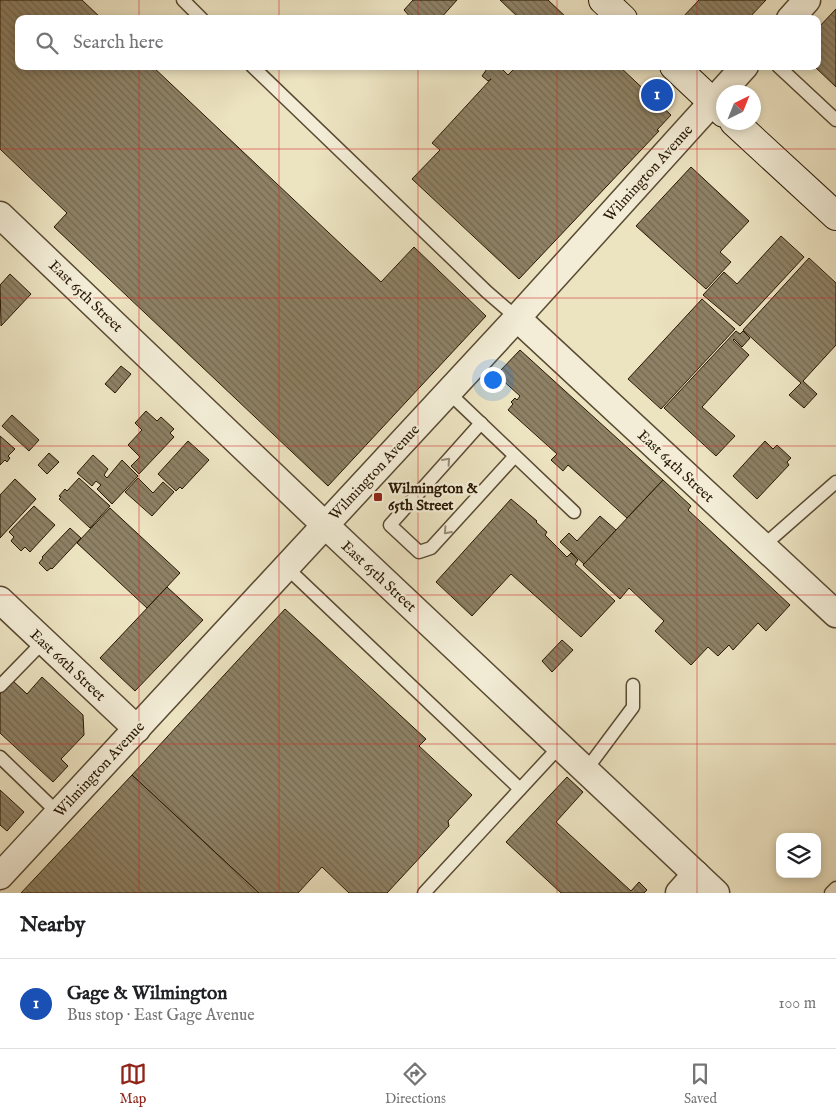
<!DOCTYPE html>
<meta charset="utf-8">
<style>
:root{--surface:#fff;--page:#f2f2f2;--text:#202124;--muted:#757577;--line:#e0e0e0;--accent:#8f2418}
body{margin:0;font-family:"IM FELL English",serif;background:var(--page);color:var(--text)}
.controls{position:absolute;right:15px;bottom:15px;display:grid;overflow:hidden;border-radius:10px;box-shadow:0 2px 8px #0003}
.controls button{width:45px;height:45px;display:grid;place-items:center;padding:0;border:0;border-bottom:1px solid var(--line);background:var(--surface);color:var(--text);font:25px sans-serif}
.compass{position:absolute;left:716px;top:85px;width:45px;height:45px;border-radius:50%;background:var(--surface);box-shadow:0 2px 8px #0003;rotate:43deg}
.you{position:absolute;left:492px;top:379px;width:18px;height:18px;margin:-12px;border:4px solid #fff;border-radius:50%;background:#1a73e8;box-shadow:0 0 0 8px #1a73e833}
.badge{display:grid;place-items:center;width:32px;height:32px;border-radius:50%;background:var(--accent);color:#fff;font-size:16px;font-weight:700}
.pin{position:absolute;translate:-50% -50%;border:2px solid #fff;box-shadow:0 1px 5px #0006}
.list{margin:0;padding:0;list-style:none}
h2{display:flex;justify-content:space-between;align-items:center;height:65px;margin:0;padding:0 20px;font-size:21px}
h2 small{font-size:16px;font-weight:400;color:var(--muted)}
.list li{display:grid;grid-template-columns:32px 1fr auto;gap:15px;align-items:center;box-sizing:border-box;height:90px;padding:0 20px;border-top:1px solid var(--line)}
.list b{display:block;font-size:19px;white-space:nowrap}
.list p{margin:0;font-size:16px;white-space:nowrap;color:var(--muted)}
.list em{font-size:16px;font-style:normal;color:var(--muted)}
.icon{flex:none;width:28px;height:28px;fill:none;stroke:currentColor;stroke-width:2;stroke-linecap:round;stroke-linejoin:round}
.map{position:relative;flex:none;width:836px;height:893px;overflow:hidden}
.search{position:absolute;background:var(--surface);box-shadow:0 2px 8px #0003;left:15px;right:15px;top:15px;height:55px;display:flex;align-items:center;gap:12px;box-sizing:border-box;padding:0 18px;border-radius:10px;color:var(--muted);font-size:19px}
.sheet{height:155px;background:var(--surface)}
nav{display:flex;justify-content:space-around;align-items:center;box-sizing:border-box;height:70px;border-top:1px solid var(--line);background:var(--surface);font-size:14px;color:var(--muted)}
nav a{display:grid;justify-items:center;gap:2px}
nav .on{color:var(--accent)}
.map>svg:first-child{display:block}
.building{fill:url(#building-back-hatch);stroke:#281702}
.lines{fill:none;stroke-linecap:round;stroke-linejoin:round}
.service-casing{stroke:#594a32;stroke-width:15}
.minor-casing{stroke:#594a32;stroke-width:29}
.secondary-casing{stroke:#281702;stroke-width:30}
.service{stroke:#f3edd7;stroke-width:12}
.minor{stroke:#f3edd7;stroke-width:26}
.secondary{stroke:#f3edd7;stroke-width:28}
.oneway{stroke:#988d77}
.grid{fill:none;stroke:#d62828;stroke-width:1;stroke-opacity:0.55}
.poi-dot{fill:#8f2418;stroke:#f3edd7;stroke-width:2}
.labels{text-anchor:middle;stroke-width:4.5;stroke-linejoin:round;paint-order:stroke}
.street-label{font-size:15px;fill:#281702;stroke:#f3edd7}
.poi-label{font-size:15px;font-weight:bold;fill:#281702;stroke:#f3edd7;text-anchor:start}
</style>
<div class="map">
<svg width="836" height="893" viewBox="0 0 836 893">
<defs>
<pattern id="building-back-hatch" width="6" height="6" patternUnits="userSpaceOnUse" patternTransform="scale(1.25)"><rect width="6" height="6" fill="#8e8165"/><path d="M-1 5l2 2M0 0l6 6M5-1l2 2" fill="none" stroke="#746951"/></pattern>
</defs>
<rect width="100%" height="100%" fill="#ece3c1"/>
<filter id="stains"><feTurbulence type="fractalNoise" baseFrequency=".004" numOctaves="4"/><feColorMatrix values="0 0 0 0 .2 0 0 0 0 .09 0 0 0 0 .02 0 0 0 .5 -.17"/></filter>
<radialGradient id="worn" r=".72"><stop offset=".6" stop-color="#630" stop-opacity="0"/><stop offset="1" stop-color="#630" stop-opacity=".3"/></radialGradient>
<!-- building -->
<g class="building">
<polygon points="0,0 82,0 102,19 19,19 19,66 152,66 381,282 414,247 486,316 328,486 54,227 67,213 0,149"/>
<polygon points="413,0 457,0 440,19 412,19 404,10"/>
<polygon points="500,0 548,0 568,19 520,19"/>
<polygon points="699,0 766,0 748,19 681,19"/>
<polygon points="836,9 836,87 814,66 817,66 817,29"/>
<polygon points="489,66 499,66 508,75 517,66 619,66 671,115 657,130 659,131 519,279 412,179 440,150 432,143 491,79 488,81 482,76"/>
<polygon points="691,167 749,221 720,252 731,262 706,289 636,226"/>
<polygon points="781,236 804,257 740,326 703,295 724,272 737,284"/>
<polygon points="809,258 836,283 836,345 803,381 817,394 804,408 789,395 801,383 743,330"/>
<polygon points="10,274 31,294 1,326 0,285"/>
<polygon points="702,299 735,329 661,409 628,379"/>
<polygon points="736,331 740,334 743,331 750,338 742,347 734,339 733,340 749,355 702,407 735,436 716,456 664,408"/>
<polygon points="520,350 663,480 627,518 568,465 563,471 551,460 557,454 508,410 513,404 511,402 515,398 517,400 520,396 499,377 502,373 500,371"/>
<polygon points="121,366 131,374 115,393 105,384"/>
<polygon points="146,411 157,421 161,417 174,429 170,433 174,437 139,474 131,466 140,457 128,445 142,430 135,423"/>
<polygon points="12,415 39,440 29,451 2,426"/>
<polygon points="0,436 15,449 8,456 10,458 7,462 5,460 0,465"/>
<polygon points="188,441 209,460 182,489 180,487 176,491 158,474"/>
<polygon points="765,441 773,449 777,445 791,458 787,462 789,465 757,499 733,476"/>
<polygon points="49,453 59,462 47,474 38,465"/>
<polygon points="93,455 108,469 104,475 107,478 122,460 138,476 112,504 97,489 101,485 96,481 92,486 77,473"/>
<polygon points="79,478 110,506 90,528 59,499 61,497 59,496 65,489 67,491"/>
<polygon points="138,478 153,493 163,482 174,492 152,516 125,492"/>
<polygon points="15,479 36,499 0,538 0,495"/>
<polygon points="663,480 691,506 688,510 790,605 766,631 758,623 733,650 729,645 718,656 708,647 691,665 655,631 664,621 629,588 620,599 583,565"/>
<polygon points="511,499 537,521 536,522 547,532 545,535 567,557 571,553 578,560 575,564 615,601 581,637 511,574 472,616 436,582"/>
<polygon points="34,506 55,525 30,552 25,547 21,551 11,541 14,537 9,532"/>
<polygon points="110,508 180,573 147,608 77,543"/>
<polygon points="600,516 616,530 584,564 560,542 569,533 577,541"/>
<polygon points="70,528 81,538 52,569 51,568 47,571 39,563 43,558 42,557"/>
<polygon points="167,587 203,620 135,691 100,658"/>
<polygon points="285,609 426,739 419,746 472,795 448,821 449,826 387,893 349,893 322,867 298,893 259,893 132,775"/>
<polygon points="562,640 573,650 552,672 542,661"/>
<polygon points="42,677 83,715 84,735 61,759 68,766 53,782 0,733 0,694 12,680 27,694"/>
<polygon points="132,775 259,893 21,893"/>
<polygon points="567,777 583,792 556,822 631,891 639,882 647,890 644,893 561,893 506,842"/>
<polygon points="0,790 24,812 7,831 0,825"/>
</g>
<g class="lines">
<defs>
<g id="service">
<polyline points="183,0 202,19"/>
<polyline points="252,66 487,292 517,318"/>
<polyline points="778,66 836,120"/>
<polyline points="448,392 574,512"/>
<polyline points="481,423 390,525 419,552 431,548 515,456"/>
<polyline points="763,546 836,482"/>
<polyline points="286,567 520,789"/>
<polyline points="0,686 44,641"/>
<polyline points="0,757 58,813"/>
<polyline points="586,770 633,707 633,685"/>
<polyline points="424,893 560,746"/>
<polyline points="831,893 836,888"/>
</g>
<g id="minor">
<polyline points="790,19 807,0"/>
<polyline points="0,215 325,525 716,893"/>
<polyline points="517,318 836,614"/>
<polyline points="0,600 137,729"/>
<polyline points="0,876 517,318 745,66"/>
<polyline points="679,893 696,874"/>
</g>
<g id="secondary">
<polyline points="603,0 623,19"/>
<polyline points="674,66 724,113"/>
<polyline points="734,122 836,216"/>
</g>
</defs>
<!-- service casing -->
<use href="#service" class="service-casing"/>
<!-- minor casing -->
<use href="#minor" class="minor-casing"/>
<!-- secondary casing -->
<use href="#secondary" class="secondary-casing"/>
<!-- service -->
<use href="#service" class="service"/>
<!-- minor -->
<use href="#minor" class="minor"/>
<!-- secondary -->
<use href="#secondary" class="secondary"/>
</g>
<!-- one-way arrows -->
<defs><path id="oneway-chevron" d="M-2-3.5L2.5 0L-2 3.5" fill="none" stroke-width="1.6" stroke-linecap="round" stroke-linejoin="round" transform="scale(1.25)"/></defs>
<g class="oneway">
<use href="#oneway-chevron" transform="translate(447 461) rotate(-48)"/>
<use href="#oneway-chevron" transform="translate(447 531) rotate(132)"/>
</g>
<!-- grid -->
<path class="grid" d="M 139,0 L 139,19M 279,0 L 279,19M 418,0 L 418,19M 557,0 L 557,19M 697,0 L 697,19M 139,66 L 139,893M 279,66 L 279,893M 418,66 L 418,893M 557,66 L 557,893M 697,66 L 697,893M 0,149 L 836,149M 0,298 L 836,298M 0,446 L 836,446M 0,595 L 836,595M 0,744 L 836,744"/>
<!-- markers -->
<rect class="poi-dot" x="373" y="492" width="10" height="10" rx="2.5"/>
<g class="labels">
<!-- street labels -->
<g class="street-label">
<text transform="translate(648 173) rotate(-48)" y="5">Wilmington Avenue</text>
<text transform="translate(86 296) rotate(44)" y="5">East 65th Street</text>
<text transform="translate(676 466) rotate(43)" y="5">East 64th Street</text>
<text transform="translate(374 472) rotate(-47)" y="5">Wilmington Avenue</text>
<text transform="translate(379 576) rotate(43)" y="5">East 65th Street</text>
<text transform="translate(68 665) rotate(43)" y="5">East 66th Street</text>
<text transform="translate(99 769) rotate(-47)" y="5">Wilmington Avenue</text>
</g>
<!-- poi labels -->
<g class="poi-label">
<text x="388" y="493">Wilmington &amp;<tspan x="388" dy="17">65th Street</tspan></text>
</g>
</g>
<rect width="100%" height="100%" filter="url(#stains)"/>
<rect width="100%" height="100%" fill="url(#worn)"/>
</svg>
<div class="controls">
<button><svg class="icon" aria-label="layers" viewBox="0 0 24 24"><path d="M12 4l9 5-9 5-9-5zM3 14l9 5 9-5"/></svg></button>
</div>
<svg class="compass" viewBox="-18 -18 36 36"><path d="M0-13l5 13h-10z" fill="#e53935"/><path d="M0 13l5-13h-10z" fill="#757577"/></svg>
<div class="you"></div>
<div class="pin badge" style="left:657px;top:95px;background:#1a4fb4">1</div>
<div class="search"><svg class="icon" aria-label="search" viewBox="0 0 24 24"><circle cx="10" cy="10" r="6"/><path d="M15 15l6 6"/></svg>Search here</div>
</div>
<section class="sheet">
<h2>Nearby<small></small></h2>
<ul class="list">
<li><span class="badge" style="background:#1a4fb4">1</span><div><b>Gage &amp; Wilmington</b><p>Bus stop · East Gage Avenue</p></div><em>100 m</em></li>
</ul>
</section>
<nav>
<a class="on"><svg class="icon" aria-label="map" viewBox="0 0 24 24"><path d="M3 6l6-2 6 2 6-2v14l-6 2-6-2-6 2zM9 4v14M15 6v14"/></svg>Map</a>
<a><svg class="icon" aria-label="directions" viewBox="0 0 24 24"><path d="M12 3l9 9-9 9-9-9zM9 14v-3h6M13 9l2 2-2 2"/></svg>Directions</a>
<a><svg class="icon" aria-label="saved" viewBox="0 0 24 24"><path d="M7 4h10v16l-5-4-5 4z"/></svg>Saved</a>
</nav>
